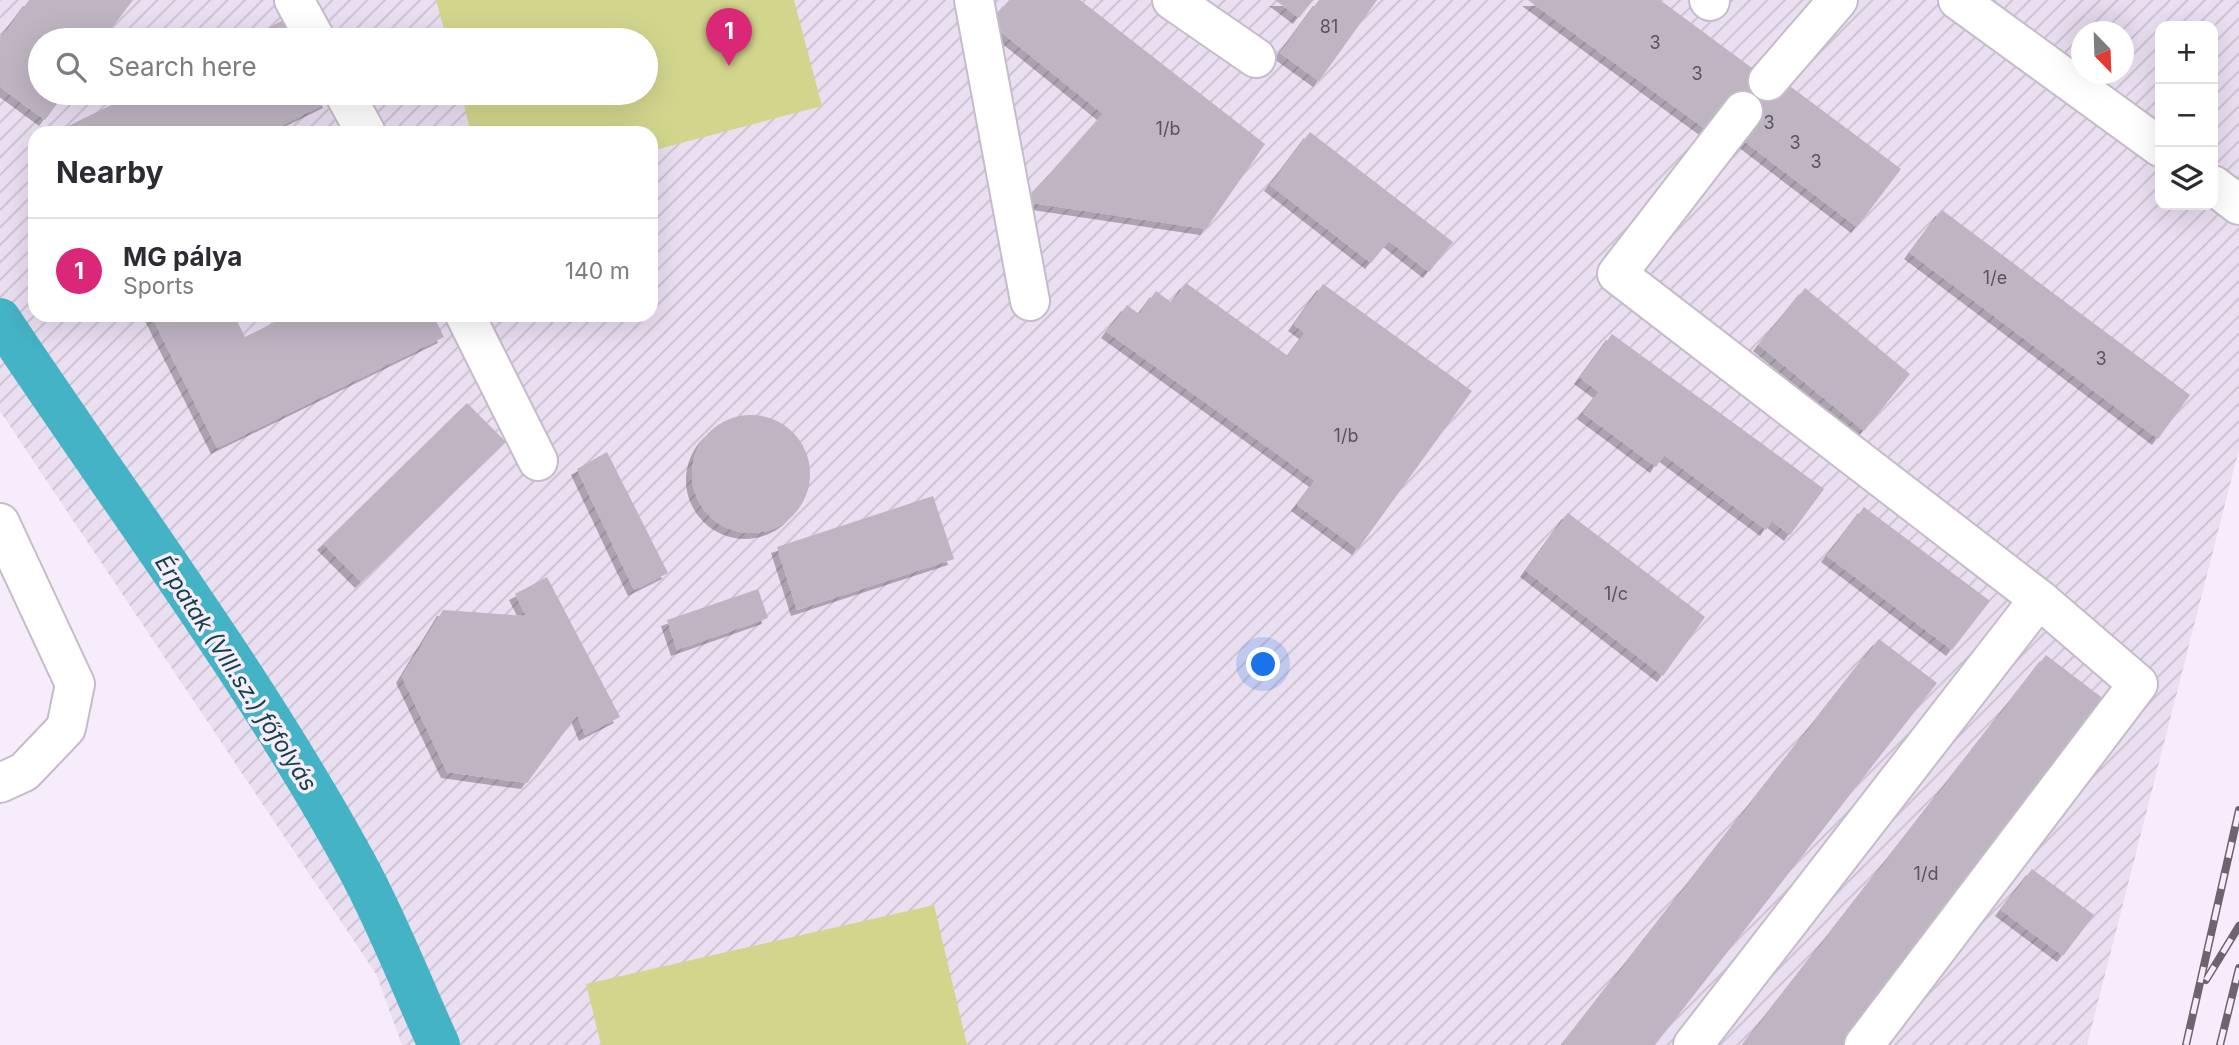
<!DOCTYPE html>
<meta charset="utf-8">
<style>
:root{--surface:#fff;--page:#f7f7f7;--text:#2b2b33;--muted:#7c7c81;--line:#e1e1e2;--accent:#db2777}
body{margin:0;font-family:Inter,sans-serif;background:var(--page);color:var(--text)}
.controls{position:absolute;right:21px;top:21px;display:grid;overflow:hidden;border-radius:14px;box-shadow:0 7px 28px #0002}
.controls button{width:63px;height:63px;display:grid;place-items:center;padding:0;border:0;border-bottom:2px solid var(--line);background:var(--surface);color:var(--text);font:35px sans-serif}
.compass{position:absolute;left:2071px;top:21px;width:63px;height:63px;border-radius:50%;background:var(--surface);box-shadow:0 7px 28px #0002;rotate:157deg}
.you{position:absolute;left:1264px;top:665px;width:24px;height:24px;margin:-18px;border:5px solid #fff;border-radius:50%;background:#1a73e8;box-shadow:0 0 0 10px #1a73e833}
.badge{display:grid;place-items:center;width:46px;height:46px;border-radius:50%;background:var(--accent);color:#fff;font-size:23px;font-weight:700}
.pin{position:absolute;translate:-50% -58px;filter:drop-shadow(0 2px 4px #0008)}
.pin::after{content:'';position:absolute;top:37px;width:24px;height:21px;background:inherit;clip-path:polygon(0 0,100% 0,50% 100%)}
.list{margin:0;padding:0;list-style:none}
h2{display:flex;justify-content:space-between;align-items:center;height:91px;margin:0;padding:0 28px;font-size:30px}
h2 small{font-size:23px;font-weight:400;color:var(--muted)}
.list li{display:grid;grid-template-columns:46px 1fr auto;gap:21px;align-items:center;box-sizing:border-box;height:105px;padding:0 28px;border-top:2px solid var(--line)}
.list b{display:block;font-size:26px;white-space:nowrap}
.list p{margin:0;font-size:23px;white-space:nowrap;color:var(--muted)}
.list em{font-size:23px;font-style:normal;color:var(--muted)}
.icon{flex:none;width:38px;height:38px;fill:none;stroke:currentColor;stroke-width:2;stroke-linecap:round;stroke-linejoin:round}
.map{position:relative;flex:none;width:2239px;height:1045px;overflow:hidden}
.search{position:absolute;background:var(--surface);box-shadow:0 7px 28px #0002;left:28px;top:28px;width:630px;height:77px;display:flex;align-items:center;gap:18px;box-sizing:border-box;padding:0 24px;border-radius:38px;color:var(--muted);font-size:26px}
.panel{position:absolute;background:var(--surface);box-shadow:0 7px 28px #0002;left:28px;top:126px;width:630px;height:196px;border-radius:21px}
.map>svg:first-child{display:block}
.industrial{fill:url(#industrial-furrows);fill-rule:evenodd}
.green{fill:#d2d68d}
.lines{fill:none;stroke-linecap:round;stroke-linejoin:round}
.canal{stroke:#44b3c5;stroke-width:42}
.building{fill:#bfb4c2;filter:url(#shadow)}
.minor-casing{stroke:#c6bbc9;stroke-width:42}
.major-casing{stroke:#c6bbc9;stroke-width:42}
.minor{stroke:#fff;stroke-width:38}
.major{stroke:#fff;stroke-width:38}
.rail-casing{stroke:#6c656e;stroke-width:8}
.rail{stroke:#f7ecfb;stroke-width:5;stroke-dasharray:16;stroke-linecap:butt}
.labels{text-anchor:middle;stroke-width:7;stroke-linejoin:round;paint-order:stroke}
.number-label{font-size:18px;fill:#5a535b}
.water-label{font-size:23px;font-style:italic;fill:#11424a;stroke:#f7ecfb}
</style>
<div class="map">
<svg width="2239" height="1045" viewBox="0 0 2239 1045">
<defs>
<pattern id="industrial-furrows" width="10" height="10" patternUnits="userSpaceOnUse" patternTransform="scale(1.75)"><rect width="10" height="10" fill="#eadef1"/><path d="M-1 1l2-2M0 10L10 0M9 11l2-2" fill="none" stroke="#c9bfcf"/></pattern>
<filter id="shadow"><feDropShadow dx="-6" dy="6" stdDeviation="0" flood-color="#0004"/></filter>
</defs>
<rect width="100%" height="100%" fill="#f7ecfb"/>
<!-- industrial -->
<path class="industrial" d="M 0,0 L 2239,0 L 2239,449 L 2087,1045 L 402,1045 L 376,974 L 0,411 ZM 2160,26 L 2213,26 L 2213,205 L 2160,205 ZM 2082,32 L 2124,32 L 2124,74 L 2082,74 ZM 40,40 L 646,40 L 646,93 L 40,93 ZM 35,133 L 651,133 L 651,315 L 35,315 Z"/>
<!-- green -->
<g class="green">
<polygon points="436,0 794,0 822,106 651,151 651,133 471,133 461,93 646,93 646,40 447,40"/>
<polygon points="934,905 967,1045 601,1045 586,984"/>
</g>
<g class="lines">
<!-- canal -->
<path class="canal" d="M 0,319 C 120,500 253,675 357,866 C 388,923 412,986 439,1045"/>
</g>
<!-- building -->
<g class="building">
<polygon points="29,0 133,0 103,40 40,40 40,93 65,93 45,120 0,87 0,39"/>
<polygon points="1009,0 1080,0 1265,144 1206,229 1025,202 1103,114 990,23"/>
<polygon points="1275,0 1313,0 1299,18"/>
<polygon points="1319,0 1377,0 1319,81 1280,53"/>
<polygon points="1528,0 1660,0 1756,71 1783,81 1901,169 1857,227 1740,138 1708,131"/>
<polygon points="288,18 299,40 243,40"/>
<polygon points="136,93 325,93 329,102 266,133 61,133 60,130"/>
<polygon points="1310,132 1453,242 1429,272 1389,241 1371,263 1270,185"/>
<polygon points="1942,210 2190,395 2158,439 1910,253"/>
<polygon points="1186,283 1288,356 1305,333 1294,325 1323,284 1472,391 1358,549 1297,505 1315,481 1107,332 1127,305 1139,314 1156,291 1172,303"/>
<polygon points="1805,288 1910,374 1864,431 1759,345"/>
<polygon points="151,315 234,315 245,337 289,315 433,315 444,337 217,448"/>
<polygon points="1612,334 1824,489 1790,535 1772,521 1766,530 1664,455 1656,467 1583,413 1599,392 1580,378"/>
<polygon points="467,403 506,442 361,582 323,544"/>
<circle cx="751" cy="474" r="59"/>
<polygon points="607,452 668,573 634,590 577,469"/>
<polygon points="933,496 954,559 797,610 777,547"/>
<polygon points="1864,507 1990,601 1952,650 1827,556"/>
<polygon points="1568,513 1705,617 1663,676 1526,571"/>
<polygon points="547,577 620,717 585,735 577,715 527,783 447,772 402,677 443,610 526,616 515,594"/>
<polygon points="758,589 768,618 677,650 667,620"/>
<polygon points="1879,639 1937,683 1655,1045 1562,1045"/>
<polygon points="2046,655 2109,703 1844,1045 1743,1045"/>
<polygon points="2032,869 2094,915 2063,956 2001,910"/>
</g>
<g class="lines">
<defs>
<g id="minor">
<polyline points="294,0 316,40"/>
<polyline points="974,0 1030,301"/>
<polyline points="1172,0 1256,58"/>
<polyline points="1709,0 1710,1"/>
<polyline points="1768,81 1838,0"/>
<polyline points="344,93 366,133"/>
<polyline points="465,315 538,461"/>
<polyline points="0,523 75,684 66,728 24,772 0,783"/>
<polyline points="1693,1045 2039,599 1617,274 1743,111"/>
<polyline points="1864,1045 2138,684 2039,599"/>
</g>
<g id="major">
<polyline points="1958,0 2160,147"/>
<polyline points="2213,185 2239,205"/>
</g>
</defs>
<!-- minor casing -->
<use href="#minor" class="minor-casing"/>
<!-- major casing -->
<use href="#major" class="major-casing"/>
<!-- minor -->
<use href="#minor" class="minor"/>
<!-- major -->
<use href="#major" class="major"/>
<defs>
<g id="rail">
<polyline points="2206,980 2239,926"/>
<polyline points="2186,1045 2239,810"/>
<polyline points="2220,1045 2239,968"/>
</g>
</defs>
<!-- rail casing -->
<use href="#rail" class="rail-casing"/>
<!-- rail -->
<use href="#rail" class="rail"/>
</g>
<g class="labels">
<!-- number labels -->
<g class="number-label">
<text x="1329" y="33">81</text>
<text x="1655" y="49">3</text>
<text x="1697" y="80">3</text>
<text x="1769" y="129">3</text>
<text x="1168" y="135">1/b</text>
<text x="1795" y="149">3</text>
<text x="1816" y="168">3</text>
<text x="1995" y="284">1/e</text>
<text x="2101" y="365">3</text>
<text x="1346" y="442">1/b</text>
<text x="1616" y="600">1/c</text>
<text x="1926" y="880">1/d</text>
</g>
<!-- water labels -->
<g class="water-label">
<text transform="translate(236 673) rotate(57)" y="8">Érpatak (VIII.sz.) főfolyás</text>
</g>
</g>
</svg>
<div class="controls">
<button>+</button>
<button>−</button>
<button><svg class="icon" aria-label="layers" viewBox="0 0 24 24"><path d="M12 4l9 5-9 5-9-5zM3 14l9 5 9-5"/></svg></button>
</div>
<svg class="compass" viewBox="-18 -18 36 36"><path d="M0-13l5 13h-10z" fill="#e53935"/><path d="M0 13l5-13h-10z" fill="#7c7c81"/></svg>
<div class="you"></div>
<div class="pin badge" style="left:729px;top:66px">1</div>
<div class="search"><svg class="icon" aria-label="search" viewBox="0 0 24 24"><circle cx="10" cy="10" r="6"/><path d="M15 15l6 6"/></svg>Search here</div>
<section class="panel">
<h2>Nearby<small></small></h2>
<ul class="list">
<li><span class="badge">1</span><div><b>MG pálya</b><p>Sports</p></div><em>140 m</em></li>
</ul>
</section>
</div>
